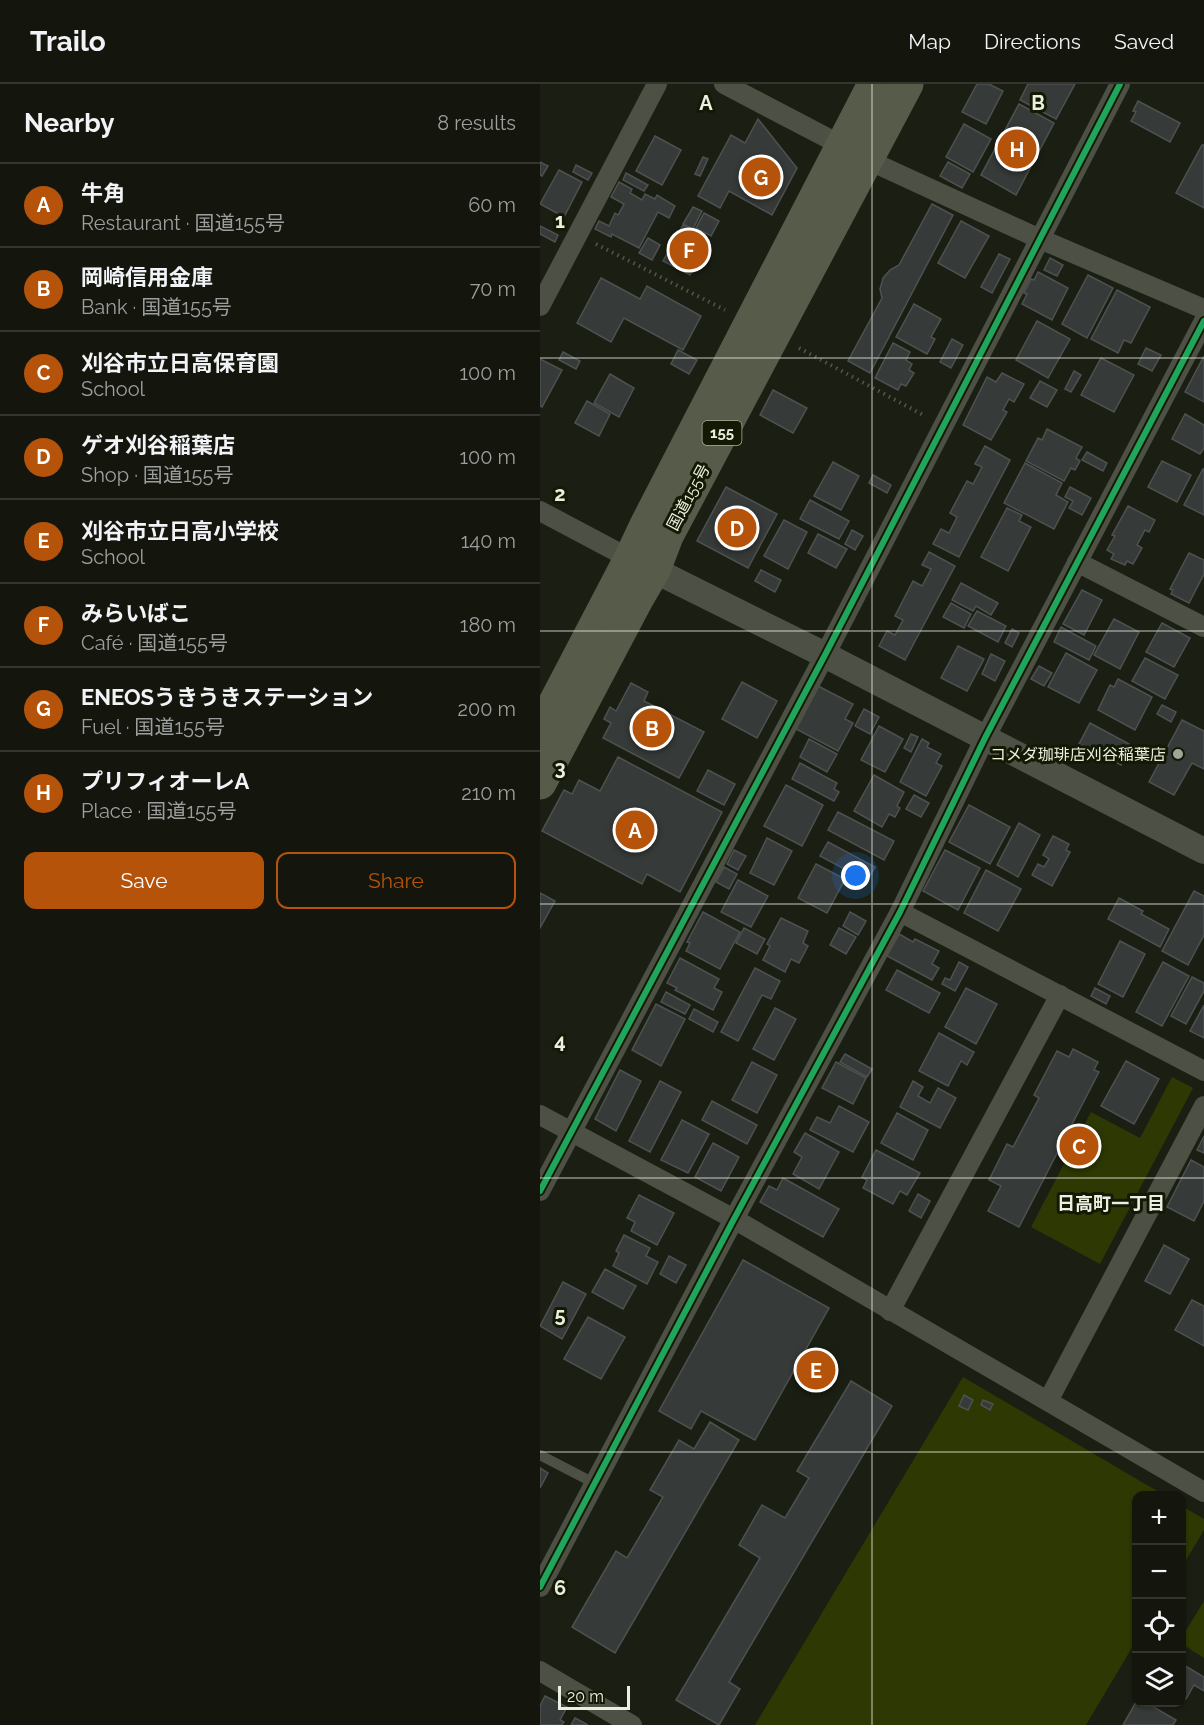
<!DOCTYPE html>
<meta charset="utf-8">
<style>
:root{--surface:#14160e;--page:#1d1f17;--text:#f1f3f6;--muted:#9d9f9e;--line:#33352e;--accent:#b45309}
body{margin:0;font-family:Raleway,"Noto Sans JP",sans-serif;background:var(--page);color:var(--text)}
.controls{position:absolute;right:18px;bottom:18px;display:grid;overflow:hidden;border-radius:12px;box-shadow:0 2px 4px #0004}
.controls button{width:54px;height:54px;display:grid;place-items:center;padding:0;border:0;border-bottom:2px solid var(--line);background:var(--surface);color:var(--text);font:30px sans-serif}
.scale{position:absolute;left:18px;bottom:15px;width:72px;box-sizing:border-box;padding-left:6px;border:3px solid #ebefe1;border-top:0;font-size:16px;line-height:21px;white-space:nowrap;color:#ebefe1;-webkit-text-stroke:4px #141904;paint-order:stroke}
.you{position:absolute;left:316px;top:792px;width:21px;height:21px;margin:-15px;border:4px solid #fff;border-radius:50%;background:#1a73e8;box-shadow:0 0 0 9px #1a73e833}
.badge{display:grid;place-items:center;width:39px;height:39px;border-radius:50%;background:var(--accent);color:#fff;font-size:20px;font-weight:700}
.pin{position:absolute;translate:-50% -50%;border:3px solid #fff;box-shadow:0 2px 6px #0006}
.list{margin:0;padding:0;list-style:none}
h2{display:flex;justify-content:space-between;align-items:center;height:78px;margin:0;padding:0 24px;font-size:26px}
h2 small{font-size:20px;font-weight:400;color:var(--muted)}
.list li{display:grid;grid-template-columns:39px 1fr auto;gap:18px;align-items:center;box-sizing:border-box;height:84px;padding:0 24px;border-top:2px solid var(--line)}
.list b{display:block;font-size:22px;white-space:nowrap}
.list p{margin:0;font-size:20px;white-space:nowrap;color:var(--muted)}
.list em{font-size:20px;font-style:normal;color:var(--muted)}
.actions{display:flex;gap:12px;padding:18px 24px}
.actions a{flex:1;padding:14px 0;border:2px solid var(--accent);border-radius:12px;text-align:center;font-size:21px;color:var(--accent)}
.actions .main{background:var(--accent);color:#fff}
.icon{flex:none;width:33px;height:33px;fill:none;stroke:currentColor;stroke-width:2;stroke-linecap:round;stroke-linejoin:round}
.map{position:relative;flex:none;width:664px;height:1641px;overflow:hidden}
header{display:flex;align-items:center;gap:36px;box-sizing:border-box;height:84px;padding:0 30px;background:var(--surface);border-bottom:2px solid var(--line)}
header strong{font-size:28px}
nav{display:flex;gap:33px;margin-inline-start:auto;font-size:21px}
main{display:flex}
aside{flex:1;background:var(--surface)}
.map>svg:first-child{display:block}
.green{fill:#2e3803}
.building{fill:#363a38;stroke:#4d5251;stroke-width:1.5}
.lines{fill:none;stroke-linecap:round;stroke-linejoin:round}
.path{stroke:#53564b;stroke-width:4;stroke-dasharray:1.5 4.5;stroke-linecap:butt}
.service{stroke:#4d5044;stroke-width:10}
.minor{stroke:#4d5044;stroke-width:20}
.tertiary{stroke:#4d5044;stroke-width:26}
.trunk{stroke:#565b4a;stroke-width:33}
.cycleway-casing{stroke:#141904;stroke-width:10}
.cycleway{stroke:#20a55d;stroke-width:6}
.grid{fill:none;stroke:#ebefe1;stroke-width:1.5;stroke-opacity:0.55}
.poi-dot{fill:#a2a699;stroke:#141904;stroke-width:2}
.labels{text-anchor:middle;stroke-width:6;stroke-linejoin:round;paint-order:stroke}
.shield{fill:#141904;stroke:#aaaf9f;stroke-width:1.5}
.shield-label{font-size:15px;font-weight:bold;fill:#ebefe1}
.street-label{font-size:16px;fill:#ebefe1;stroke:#141904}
.poi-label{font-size:16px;fill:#ebefe1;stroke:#141904;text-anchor:end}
.neighbourhood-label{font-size:18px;font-weight:bold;fill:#ebefe1;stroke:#141904}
.grid-label{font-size:20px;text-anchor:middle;font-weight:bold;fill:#ebefe1;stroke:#141904;stroke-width:6;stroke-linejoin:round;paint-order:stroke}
</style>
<header>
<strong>Trailo</strong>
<nav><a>Map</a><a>Directions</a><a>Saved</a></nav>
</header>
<main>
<aside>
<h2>Nearby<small>8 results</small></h2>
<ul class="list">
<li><span class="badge">A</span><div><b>牛角</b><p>Restaurant · 国道155号</p></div><em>60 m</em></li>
<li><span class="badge">B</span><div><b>岡崎信用金庫</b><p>Bank · 国道155号</p></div><em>70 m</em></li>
<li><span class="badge">C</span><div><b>刈谷市立日高保育園</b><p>School</p></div><em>100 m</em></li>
<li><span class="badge">D</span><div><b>ゲオ刈谷稲葉店</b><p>Shop · 国道155号</p></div><em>100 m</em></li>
<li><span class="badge">E</span><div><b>刈谷市立日高小学校</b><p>School</p></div><em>140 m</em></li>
<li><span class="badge">F</span><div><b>みらいばこ</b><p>Café · 国道155号</p></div><em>180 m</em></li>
<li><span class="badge">G</span><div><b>ENEOSうきうきステーション</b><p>Fuel · 国道155号</p></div><em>200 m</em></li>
<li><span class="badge">H</span><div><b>プリフィオーレA</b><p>Place · 国道155号</p></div><em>210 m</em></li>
</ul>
<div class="actions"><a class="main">Save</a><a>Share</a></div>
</aside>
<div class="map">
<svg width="664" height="1641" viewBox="0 0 664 1641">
<rect width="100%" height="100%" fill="#1b1e12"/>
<!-- green -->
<g class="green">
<polygon points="632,993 653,1004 560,1180 491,1143 551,1028 600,1054"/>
<polygon points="423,1293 624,1411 596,1412 596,1557 546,1641 215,1641"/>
<polygon points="642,1422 664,1435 664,1446 642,1483"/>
<polygon points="664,1517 664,1574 642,1560 642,1553"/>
</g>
<!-- building -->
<g class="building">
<polygon points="437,0 449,0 463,7 446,40 422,28"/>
<polygon points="488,0 535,0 516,35 480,16"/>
<polygon points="598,17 640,39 630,58 591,37 596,28 593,27"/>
<polygon points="479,20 514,39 476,111 441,91"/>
<polygon points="218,35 257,84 232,131 189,107 180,124 158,112 191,51 205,59"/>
<polygon points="424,40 451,55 433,88 406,73"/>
<polygon points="115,52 141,66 122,101 96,87"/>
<polygon points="662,61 664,61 664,124 636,109"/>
<polygon points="163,73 168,75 160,92 155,90"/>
<polygon points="0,78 8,82 2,92 0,91"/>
<polygon points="408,78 430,90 422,104 400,92"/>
<polygon points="36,81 52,89 48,96 33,88"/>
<polygon points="19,86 42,98 24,133 0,120"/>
<polygon points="86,89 108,101 104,107 83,96"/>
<polygon points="79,98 92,105 90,109 102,116 105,110 115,115 117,111 135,122 129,134 118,128 99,164 72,150 71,153 55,145 59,137 69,142 75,129 78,131 84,120 71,113"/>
<polygon points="392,120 413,131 330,289 308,277 342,214 340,205 343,194 350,186 359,181"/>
<polygon points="153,123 162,127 153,145 143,140"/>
<polygon points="164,129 179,137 171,152 156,144"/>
<polygon points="421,137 449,152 425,194 398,179"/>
<polygon points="143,141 169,156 150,191 123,177"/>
<polygon points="0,142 18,151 15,158 0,150"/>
<polygon points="108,154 120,161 112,176 99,169"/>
<polygon points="459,170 470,175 452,209 441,203"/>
<polygon points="510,174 523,181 517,192 504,186"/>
<polygon points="498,188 528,204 512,236 482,220 487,210 484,209 491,195 494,196"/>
<polygon points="548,191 573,204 547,254 522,240"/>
<polygon points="61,194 100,215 107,202 161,232 143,266 84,234 71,258 37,239"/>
<polygon points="577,206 610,223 591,259 584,256 578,269 551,255"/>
<polygon points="374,220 401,235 391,253 395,255 387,270 356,253"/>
<polygon points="497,237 530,255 508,294 476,276"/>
<polygon points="412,255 423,261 411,284 400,278"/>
<polygon points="353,259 370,268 366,276 372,280 369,286 374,289 366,302 361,300 358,306 335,294"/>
<polygon points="606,264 621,271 612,287 598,280"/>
<polygon points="138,266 157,276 149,290 131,280"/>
<polygon points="23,268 40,277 36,285 19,276"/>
<polygon points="664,272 664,318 645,308"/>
<polygon points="561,274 594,291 574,328 541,311"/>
<polygon points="0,275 22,286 2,323 0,322"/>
<polygon points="534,287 541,291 531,308 525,305"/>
<polygon points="462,289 484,300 474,318 469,315 463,326 467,328 451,356 423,341 447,293 456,298"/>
<polygon points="70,290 94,304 79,333 54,319"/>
<polygon points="500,297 517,306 507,323 490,314"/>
<polygon points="233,306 267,324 253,349 220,331"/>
<polygon points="47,317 70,330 59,352 35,339"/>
<polygon points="645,330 664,341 664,364 660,370 632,355"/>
<polygon points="507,345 542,363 536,374 540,377 535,386 531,384 524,397 486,377 498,354 502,356"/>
<polygon points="445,362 470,376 419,473 393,460 401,445 409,449 417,433 410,429 427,397 433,400 442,383 435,380"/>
<polygon points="547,368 567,379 563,387 542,376"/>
<polygon points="622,377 651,391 637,418 608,403"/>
<polygon points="293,378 319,392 301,426 274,412"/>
<polygon points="485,379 522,399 516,411 528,418 514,445 464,419"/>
<polygon points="663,385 664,385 664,431 644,421"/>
<polygon points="333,391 351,401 347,409 329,399"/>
<polygon points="186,403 237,430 208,484 157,457"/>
<polygon points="530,403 551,414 542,431 529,424 533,417 525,413"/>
<polygon points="270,416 309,437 299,455 260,435"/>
<polygon points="588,422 615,436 609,448 605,446 597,461 602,464 593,480 587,477 585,481 571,475 574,470 567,466 575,452 572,451"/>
<polygon points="467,424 482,431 479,437 491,443 468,487 441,473"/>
<polygon points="244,436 267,448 248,485 224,472"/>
<polygon points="312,446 323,452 315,466 305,460"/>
<polygon points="278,450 307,465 296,484 268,469"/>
<polygon points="389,468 415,482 365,576 339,562 347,547 355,551 363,536 355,532 373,497 382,502 391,485 382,481"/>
<polygon points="649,469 664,476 664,490 649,519 631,510 633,506 630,505"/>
<polygon points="221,486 241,496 235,508 215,497"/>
<polygon points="421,499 458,519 451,531 436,522 433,527 412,516"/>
<polygon points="542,506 562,516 544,551 523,540"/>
<polygon points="411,519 431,530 424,544 403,533"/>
<polygon points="437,527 466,542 458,558 428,542"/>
<polygon points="574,535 599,548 580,585 554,571"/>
<polygon points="622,539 650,554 634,583 606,568"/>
<polygon points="521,543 556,562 549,576 514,558"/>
<polygon points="472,545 479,549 472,563 465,559"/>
<polygon points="418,562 444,575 427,607 401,594"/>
<polygon points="526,569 557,586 539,619 508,603"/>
<polygon points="451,570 465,577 455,597 442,590"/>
<polygon points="605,574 638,591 625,615 592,597"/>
<polygon points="499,582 512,589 504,602 491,595"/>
<polygon points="578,595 612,613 595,646 558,626 570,601 574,603"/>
<polygon points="202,598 237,617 217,654 182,635"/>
<polygon points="91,599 108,608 104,617 164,648 139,694 63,654 71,639 64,635 70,623 76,627"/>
<polygon points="278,602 313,620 305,635 313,639 298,667 256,645"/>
<polygon points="622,621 636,628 631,638 617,630"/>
<polygon points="324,625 339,633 330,650 315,642"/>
<polygon points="642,636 664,647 664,685 652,679 634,711 609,698"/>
<polygon points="550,639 591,661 581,681 539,660"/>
<polygon points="339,642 363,655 345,688 321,676"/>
<polygon points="371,650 378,653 371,668 364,664"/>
<polygon points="269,655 297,670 287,688 260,673"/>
<polygon points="382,655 389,659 387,663 401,670 396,679 402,682 386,712 360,698"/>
<polygon points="78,673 182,728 140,808 107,790 102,800 2,747 24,706 32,710 39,696 60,707"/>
<polygon points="260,679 297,699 294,705 299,708 294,717 252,695"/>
<polygon points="168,686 195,700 184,721 157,707"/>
<polygon points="334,691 364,708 357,722 360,724 355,733 349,730 342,743 314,727"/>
<polygon points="246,701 283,721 262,762 224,742"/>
<polygon points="374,711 389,719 381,733 366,725"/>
<polygon points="429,721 470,743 450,780 409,758"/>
<polygon points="298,728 354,757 344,776 288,746"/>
<polygon points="479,739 500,751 478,793 457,781"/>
<polygon points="513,752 529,760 526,766 530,768 512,802 492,791 498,780 504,783 509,775 503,771"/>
<polygon points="227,754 252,767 234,801 210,789"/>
<polygon points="288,758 335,783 327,797 280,772"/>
<polygon points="194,766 206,772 198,786 187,780"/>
<polygon points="405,766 440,784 418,826 383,807"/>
<polygon points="276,780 305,795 287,829 258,814"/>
<polygon points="184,783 197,790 189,805 176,798"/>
<polygon points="446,786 481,805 458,847 424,829"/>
<polygon points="198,796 228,812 211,843 181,828"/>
<polygon points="654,807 664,812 664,851 648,881 622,867"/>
<polygon points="0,809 15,817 0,844"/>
<polygon points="579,814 603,827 601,830 629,845 620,863 568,835"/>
<polygon points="163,828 200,848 180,885 146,867 150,859 147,858"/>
<polygon points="310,828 326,837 318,851 303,842"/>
<polygon points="241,834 268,847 263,859 268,862 259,879 251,875 245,888 223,876 230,862 227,860"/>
<polygon points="204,844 225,855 217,870 196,859"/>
<polygon points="299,844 316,853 306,870 290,861"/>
<polygon points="359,850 373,858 375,855 399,867 392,880 399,884 392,896 347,872"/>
<polygon points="580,857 605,870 583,913 558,900"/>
<polygon points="140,874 179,895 174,904 182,908 173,926 135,906 137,904 127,899"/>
<polygon points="419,878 428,883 415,907 402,900 405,894 410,896"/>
<polygon points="623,878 649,892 622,942 596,928"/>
<polygon points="215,884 240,897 231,915 222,911 198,957 181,948"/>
<polygon points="357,886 400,909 389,929 346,906"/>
<polygon points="652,893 664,899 664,907 646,940 631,932"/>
<polygon points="426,904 457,920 436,960 405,943"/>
<polygon points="555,904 570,912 566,920 551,912"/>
<polygon points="126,908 150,921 145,930 121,918"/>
<polygon points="116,920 145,935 121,982 92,966"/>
<polygon points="664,921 664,954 650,947"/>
<polygon points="235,924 256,935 234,976 213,965"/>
<polygon points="154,925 178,938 173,948 149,935"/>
<polygon points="399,949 434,968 427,981 421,977 408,1002 379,987"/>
<polygon points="533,965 558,978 554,986 559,988 479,1143 448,1127 461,1102 449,1096 467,1060 473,1063 499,1014 494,1011 517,967 529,973"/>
<polygon points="305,970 332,985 327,993 300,978"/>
<polygon points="586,977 619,995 594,1040 561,1022"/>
<polygon points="212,978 237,991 217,1029 192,1016"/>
<polygon points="296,978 326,994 313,1020 282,1004"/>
<polygon points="80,986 101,997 76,1047 55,1035"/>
<polygon points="120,997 141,1008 110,1068 89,1057"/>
<polygon points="373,997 383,1003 378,1012 390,1019 398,1004 416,1014 400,1044 360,1023"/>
<polygon points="172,1017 217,1041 207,1060 162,1036"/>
<polygon points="299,1022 329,1038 313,1068 270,1046 277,1033 290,1039"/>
<polygon points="357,1029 388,1046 373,1076 341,1059"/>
<polygon points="142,1036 169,1050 148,1089 121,1076"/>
<polygon points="265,1049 299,1068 279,1105 253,1090 262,1073 254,1068"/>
<polygon points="664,1052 664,1069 657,1066"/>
<polygon points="173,1059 199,1073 181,1107 155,1093"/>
<polygon points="336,1066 380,1089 367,1111 360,1107 353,1120 323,1104 327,1096 322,1093"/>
<polygon points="651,1076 664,1083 664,1117 654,1137 627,1123"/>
<polygon points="243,1094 299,1125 283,1153 220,1118 229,1102 237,1106"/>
<polygon points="378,1110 390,1117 381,1134 369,1127"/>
<polygon points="99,1111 134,1129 117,1161 91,1147 95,1138 87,1134"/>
<polygon points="84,1151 110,1164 106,1172 118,1178 107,1200 73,1182 79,1169 76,1167"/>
<polygon points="624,1161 649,1175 630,1210 605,1197"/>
<polygon points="129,1172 146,1181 136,1199 120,1190"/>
<polygon points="203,1176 289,1224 215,1356 161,1327 151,1345 119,1327"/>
<polygon points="65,1185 96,1202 83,1225 52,1208"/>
<polygon points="23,1198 46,1210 22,1255 0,1242"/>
<polygon points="652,1216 664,1222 664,1262 635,1246"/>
<polygon points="48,1233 85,1253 61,1295 24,1275"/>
<polygon points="311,1297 352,1322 189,1598 200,1605 179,1641 136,1616 220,1474 199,1461 222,1421 245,1434 269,1394 257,1387"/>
<polygon points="424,1311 433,1316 428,1326 419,1322"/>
<polygon points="443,1316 453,1320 450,1326 441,1321"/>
<polygon points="170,1338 199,1356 75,1569 32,1543 76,1467 87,1474 123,1413 110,1406 139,1356 154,1365"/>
<polygon points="0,1384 8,1389 0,1404"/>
<polygon points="642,1580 664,1593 664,1607 654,1601 646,1615 642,1612"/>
<polygon points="5,1612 27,1623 20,1636 24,1638 22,1641 0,1641 0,1622"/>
<polygon points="596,1618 611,1618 610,1621 636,1636 633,1641 583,1641"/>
<polygon points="35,1634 48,1641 31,1641"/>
</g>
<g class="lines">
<!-- path -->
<g class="path">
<polyline points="56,160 185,226"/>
<polyline points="259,264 385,332"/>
</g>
<!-- service -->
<polyline class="service" points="0,1371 54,1399"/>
<!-- minor -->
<g class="minor">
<polyline points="184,0 341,82 500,155 664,225"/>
<polyline points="0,222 117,0"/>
<polyline points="0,427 98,479"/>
<polyline points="537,478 664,543"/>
<polyline points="360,828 664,987"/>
<polyline points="0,1031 194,1135 664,1408"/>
<polyline points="0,1107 285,571 580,0"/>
<polyline points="350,1227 520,911"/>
<polyline points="508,1317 664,1022"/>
<polyline points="0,1503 194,1135 360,828 445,654 664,237"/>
<polyline points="0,1587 92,1641"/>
</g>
<!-- tertiary -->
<polyline class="tertiary" points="114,486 285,571 664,767"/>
<!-- trunk -->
<g class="trunk">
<polyline points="0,647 90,475 106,441 334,0"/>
<polyline points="0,699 96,517 114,486 127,452 367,0"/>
</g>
<defs>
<g id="cycleway">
<polyline points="0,1107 285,571 580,0"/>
<polyline points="0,1503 194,1135 360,828 445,654 664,237"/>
</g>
</defs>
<!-- cycleway casing -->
<use href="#cycleway" class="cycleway-casing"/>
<!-- cycleway -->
<use href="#cycleway" class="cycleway"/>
</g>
<!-- grid -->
<path class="grid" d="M 332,0 L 332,1641M 0,274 L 664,274M 0,547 L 664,547M 0,820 L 664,820M 0,1094 L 664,1094M 0,1368 L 664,1368"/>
<!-- markers -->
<circle class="poi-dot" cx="638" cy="670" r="6"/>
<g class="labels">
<!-- shield labels -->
<rect class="shield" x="162.5" y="337" width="39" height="24" rx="4.5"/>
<g class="shield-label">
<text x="182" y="354">155</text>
</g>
<!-- street labels -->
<g class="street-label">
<text transform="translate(148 413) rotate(-62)" y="6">国道155号</text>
</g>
<!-- poi labels -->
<g class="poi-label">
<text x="626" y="676">コメダ珈琲店刈谷稲葉店</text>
</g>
<!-- neighbourhood labels -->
<g class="neighbourhood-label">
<text x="571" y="1126">日高町一丁目</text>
</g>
</g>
<g class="grid-label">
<text x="166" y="26">A</text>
<text x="498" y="26">B</text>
<text x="20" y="144">1</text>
<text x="20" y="417">2</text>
<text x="20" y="691">3</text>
<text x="20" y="964">4</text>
<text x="20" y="1238">5</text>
<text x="20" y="1511">6</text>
</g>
</svg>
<div class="controls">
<button>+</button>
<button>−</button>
<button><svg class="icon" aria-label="locate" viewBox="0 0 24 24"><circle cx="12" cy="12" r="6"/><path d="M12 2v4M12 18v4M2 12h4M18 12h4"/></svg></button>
<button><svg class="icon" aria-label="layers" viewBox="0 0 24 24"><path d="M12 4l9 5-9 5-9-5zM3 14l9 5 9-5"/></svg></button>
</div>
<div class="scale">20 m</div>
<div class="you"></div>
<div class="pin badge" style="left:95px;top:746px">A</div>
<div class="pin badge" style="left:112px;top:644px">B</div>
<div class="pin badge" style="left:539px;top:1062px">C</div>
<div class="pin badge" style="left:197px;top:444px">D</div>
<div class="pin badge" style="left:276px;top:1286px">E</div>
<div class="pin badge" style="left:149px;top:166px">F</div>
<div class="pin badge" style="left:221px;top:93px">G</div>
<div class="pin badge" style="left:477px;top:65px">H</div>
</div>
</main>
